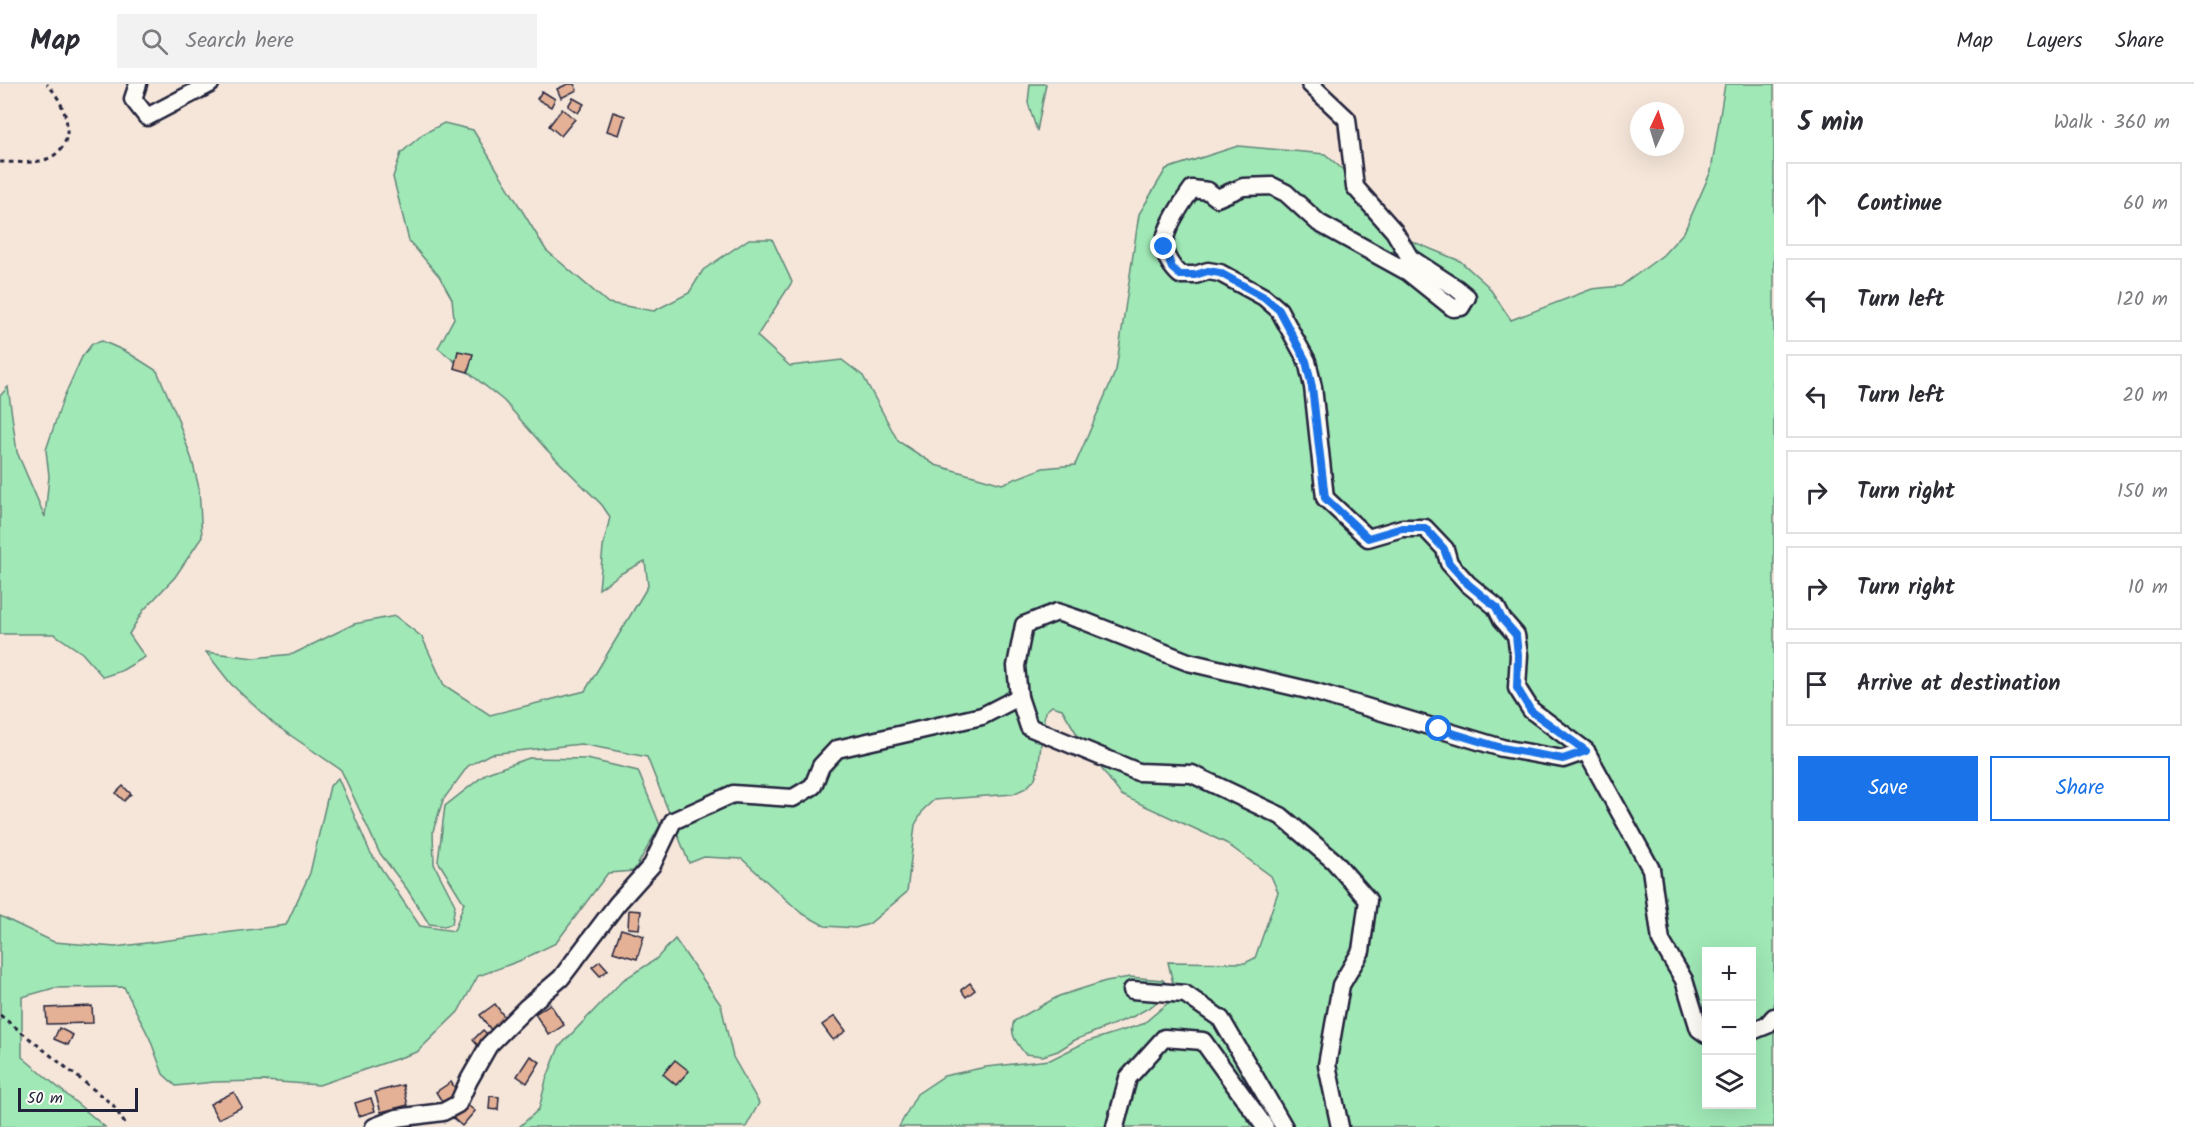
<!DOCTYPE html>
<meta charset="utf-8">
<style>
:root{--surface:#fff;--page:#f2f2f3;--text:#2b2b33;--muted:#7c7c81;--line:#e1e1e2;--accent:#1a73e8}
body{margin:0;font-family:Kalam,sans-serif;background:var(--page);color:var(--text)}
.controls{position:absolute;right:18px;bottom:18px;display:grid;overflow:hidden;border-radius:0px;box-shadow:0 6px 24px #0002}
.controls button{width:54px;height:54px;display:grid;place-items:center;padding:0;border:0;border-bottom:2px solid var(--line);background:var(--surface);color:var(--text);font:30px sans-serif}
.compass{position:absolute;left:1630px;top:18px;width:54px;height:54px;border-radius:50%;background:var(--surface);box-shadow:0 6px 24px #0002;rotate:4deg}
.scale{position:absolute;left:18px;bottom:15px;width:120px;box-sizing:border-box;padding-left:6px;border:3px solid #22223b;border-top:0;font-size:16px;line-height:21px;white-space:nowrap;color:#22223b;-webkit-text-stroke:4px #fdfcf7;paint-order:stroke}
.stop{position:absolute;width:18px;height:18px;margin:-14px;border:4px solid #1a73e8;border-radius:50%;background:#fff}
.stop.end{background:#1a73e8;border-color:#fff;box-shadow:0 2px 6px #0008}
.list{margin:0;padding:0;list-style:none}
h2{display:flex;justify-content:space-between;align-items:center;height:78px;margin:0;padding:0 24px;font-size:26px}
h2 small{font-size:20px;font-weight:400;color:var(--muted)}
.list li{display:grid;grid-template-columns:39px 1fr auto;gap:18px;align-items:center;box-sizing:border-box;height:84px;margin:0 12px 12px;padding:0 12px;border:2px solid var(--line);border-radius:0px}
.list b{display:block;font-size:22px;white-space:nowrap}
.list em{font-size:20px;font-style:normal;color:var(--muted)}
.actions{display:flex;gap:12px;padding:18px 24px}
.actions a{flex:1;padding:14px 0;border:2px solid var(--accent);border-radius:0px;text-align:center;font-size:21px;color:var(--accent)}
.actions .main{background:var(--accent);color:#fff}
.icon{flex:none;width:33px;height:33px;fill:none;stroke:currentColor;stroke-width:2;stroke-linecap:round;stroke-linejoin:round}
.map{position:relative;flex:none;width:1774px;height:1043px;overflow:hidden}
header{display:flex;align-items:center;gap:36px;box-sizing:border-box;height:84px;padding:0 30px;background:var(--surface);border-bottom:2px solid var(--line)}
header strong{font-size:28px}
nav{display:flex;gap:33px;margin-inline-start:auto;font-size:21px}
.search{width:420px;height:54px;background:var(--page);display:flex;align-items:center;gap:15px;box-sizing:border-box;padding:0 21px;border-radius:0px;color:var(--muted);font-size:22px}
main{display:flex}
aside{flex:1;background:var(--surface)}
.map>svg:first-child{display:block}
.green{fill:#a0e8b6;stroke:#618578;stroke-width:1.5;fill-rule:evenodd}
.building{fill:#e4b197;stroke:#22223b;stroke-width:1.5}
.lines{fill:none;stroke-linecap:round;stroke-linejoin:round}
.minor-casing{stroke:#22223b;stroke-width:21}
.path{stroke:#22223b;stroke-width:3;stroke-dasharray:4.5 4.5;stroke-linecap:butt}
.minor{stroke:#fdfcf7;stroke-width:16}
.route{stroke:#1a73e8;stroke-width:8}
</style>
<header>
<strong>Map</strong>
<div class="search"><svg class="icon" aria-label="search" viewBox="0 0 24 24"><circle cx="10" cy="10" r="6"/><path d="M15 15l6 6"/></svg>Search here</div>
<nav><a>Map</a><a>Layers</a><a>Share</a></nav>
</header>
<main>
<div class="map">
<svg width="1774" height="1043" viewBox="0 0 1774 1043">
<rect width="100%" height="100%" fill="#f6e6da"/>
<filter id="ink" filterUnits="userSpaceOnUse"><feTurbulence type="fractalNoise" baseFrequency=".0167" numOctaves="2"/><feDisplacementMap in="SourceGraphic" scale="12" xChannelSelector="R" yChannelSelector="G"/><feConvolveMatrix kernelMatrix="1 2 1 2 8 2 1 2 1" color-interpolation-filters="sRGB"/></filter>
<g filter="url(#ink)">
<!-- green -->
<g class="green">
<polygon points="1030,0 1046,0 1037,47 1028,19"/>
<path d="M 1725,0 L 1774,0 L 1774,1043 L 899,1043 L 917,1010 L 944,992 L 986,983 L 1050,976 L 1086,958 L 1143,940 L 1176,912 L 1168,878 L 1245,879 L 1255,874 L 1278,808 L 1271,792 L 1226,759 L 1121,711 L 1081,657 L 1062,625 L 1052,622 L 1045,628 L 1038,686 L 1034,696 L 1026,704 L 1013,710 L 934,716 L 924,725 L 915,741 L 907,808 L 869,840 L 855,844 L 825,842 L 801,829 L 742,775 L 704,773 L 689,779 L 647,673 L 581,660 L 490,670 L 468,682 L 443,716 L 433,747 L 434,780 L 455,821 L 452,840 L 444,842 L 429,840 L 407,805 L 379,768 L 341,686 L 274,640 L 231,600 L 206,568 L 254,574 L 293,570 L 354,540 L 395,532 L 422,553 L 444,601 L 490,631 L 585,607 L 648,502 L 645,477 L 622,489 L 599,505 L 603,463 L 610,433 L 602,421 L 546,365 L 504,317 L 438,264 L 454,234 L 452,215 L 439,192 L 409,157 L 393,93 L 401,69 L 423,50 L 444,39 L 473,46 L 546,166 L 608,219 L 654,227 L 689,209 L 703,186 L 749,155 L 772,155 L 792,198 L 757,252 L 790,282 L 842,276 L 863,292 L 898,357 L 935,381 L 1002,400 L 1043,384 L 1075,381 L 1116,286 L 1139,130 L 1166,85 L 1238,62 L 1325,70 L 1374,113 L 1404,154 L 1460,177 L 1488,202 L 1511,236 L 1592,205 L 1621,202 L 1663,171 L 1684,148 L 1711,87 ZM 1706,868 L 1752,868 L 1752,1020 L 1706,1020 Z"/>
<polygon points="102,257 127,268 157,287 176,330 192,376 199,404 202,453 175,493 143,527 129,550 145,573 121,587 103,593 82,569 54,550 0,550 0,312 8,303 17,368 45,433 49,392 46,366 63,315 82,273 92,260"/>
<polygon points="529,674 587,675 638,687 660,741 634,787 608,789 556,859 519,877 478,892 458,928 417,968 319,1001 265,997 214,998 176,1002 163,990 150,955 124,903 54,904 22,913 22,973 105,1043 0,1043 0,832 54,858 115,863 286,841 310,789 330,702 338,694 370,768 420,842 454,847 464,819 438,777 445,722 487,689"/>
<polygon points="675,855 721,921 733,973 759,1019 746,1043 519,1043 539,1025 546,996 559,963 623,896 655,876"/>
<path d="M 1130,893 L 1163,896 L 1167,901 L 1165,911 L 1152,922 L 1134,932 L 1075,956 L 1058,967 L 1043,972 L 1025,970 C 1017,959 1009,951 1014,937 L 1059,912 L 1106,897 Z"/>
</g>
<!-- building -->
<g class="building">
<polygon points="568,0 574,0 577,6 561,14 557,5"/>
<polygon points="542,7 555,15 551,23 537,15"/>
<polygon points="573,14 584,20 578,29 568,22"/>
<polygon points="562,25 575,35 561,52 549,42"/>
<polygon points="613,28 625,32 619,51 607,47"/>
<polygon points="458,267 473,270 468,288 454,284"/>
<polygon points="123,702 131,710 124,717 116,709"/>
<polygon points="629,826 641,827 639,845 628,844"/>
<polygon points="621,845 644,852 637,875 613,868"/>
<polygon points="600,877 608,886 600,892 592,883"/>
<polygon points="970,899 975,906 966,913 961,906"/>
<polygon points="495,920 506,935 491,946 480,931"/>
<polygon points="550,920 564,941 549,951 535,930"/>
<polygon points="92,922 93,939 47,940 46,924"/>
<polygon points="835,932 846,947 833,956 822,941"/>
<polygon points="59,944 73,951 68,961 54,955"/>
<polygon points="483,946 491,954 480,964 473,956"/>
<polygon points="530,972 540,978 527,999 517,992"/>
<polygon points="675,976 689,987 676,1001 663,990"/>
<polygon points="451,998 458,1009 443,1019 436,1008"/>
<polygon points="403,1001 408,1021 381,1028 375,1008"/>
<polygon points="234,1008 242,1023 218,1035 210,1020"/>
<polygon points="490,1012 499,1013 498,1026 489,1025"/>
<polygon points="371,1014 375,1027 359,1032 355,1019"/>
<polygon points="465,1019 475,1027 462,1042 453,1034"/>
</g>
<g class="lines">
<defs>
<g id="minor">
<polyline points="138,0 133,15 147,33 210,0"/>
<path d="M 1310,0 L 1347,35 L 1355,103 L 1394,147 L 1410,174 L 1456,204 L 1467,213 L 1461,223 L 1453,224 L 1408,188 L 1319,139 L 1286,109 L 1272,102 L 1243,103 L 1217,114 L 1208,107 L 1192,105 C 1182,119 1164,145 1164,162 C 1164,172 1173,185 1180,191 L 1195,191 L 1208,187 L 1220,189 L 1264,213 L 1279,226 L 1307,277 L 1313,303 L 1325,414 L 1368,454 L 1402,444 L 1425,444 L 1445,465 L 1449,479 L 1468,500 L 1496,523 L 1502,535 L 1516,551 L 1519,571 L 1517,604 L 1531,626 L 1586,667 L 1563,675 L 1502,664 L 1316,608 L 1188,578 L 1084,537 L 1057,528 L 1024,541 L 1016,582 L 1019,613 L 1029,643 L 1138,688 L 1192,690 L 1281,732 L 1334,777 L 1368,816 L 1361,867 L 1341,901 L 1327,981 L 1340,1043"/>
<polyline points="1586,667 1651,785 1661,857 1684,896 1699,945 1706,950"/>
<polyline points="1132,906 1185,910 1221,935 1284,1043"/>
<polyline points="1752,947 1767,941 1774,933"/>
<polyline points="374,1043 397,1034 443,1028 458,1020 469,996 489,961 527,923 561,894 617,820 652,781 673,737 733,710 793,714 813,702 821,682 837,665 982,632 1019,613"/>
<polyline points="1115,1043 1128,994 1164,954 1203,957 1265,1043"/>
</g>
</defs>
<!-- minor casing -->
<use href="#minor" class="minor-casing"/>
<!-- path -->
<g class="path">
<path d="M 0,78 C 14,78 34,80 47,75 C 80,62 67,20 47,0"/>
<polyline points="0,931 113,1021 127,1043"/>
</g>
<!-- minor -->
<use href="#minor" class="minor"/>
</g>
</g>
<g class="lines" filter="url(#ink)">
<!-- route -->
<polyline class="route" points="1164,163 1172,184 1180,191 1195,191 1208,187 1220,189 1264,213 1279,226 1306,277 1312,303 1325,414 1368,454 1402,444 1425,444 1444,465 1449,479 1468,500 1496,523 1502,535 1516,551 1518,571 1517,604 1531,627 1586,667 1563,675 1502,664 1439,645"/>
</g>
</svg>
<div class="controls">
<button>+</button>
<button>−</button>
<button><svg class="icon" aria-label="layers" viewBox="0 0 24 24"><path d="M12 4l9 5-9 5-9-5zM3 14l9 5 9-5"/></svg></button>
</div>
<svg class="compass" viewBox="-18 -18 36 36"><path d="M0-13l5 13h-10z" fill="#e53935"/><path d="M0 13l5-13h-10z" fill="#7c7c81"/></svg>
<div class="scale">50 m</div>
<div class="stop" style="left:1439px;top:645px"></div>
<div class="stop end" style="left:1164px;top:163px"></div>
</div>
<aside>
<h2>5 min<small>Walk · 360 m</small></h2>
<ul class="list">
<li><svg class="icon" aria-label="ahead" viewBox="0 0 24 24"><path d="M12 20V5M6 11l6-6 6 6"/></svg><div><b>Continue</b></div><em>60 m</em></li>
<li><svg class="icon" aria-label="left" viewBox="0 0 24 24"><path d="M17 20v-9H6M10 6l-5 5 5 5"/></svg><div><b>Turn left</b></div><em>120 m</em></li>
<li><svg class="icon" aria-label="left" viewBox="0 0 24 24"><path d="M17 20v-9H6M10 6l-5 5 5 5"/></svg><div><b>Turn left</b></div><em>20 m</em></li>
<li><svg class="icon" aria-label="right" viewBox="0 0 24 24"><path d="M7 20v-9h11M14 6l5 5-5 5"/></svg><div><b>Turn right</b></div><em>150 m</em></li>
<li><svg class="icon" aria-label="right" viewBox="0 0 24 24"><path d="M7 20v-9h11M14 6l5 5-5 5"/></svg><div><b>Turn right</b></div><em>10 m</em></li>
<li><svg class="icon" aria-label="arrive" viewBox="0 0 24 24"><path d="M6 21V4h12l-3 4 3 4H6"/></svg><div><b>Arrive at destination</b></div></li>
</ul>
<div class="actions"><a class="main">Save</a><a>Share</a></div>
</aside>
</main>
